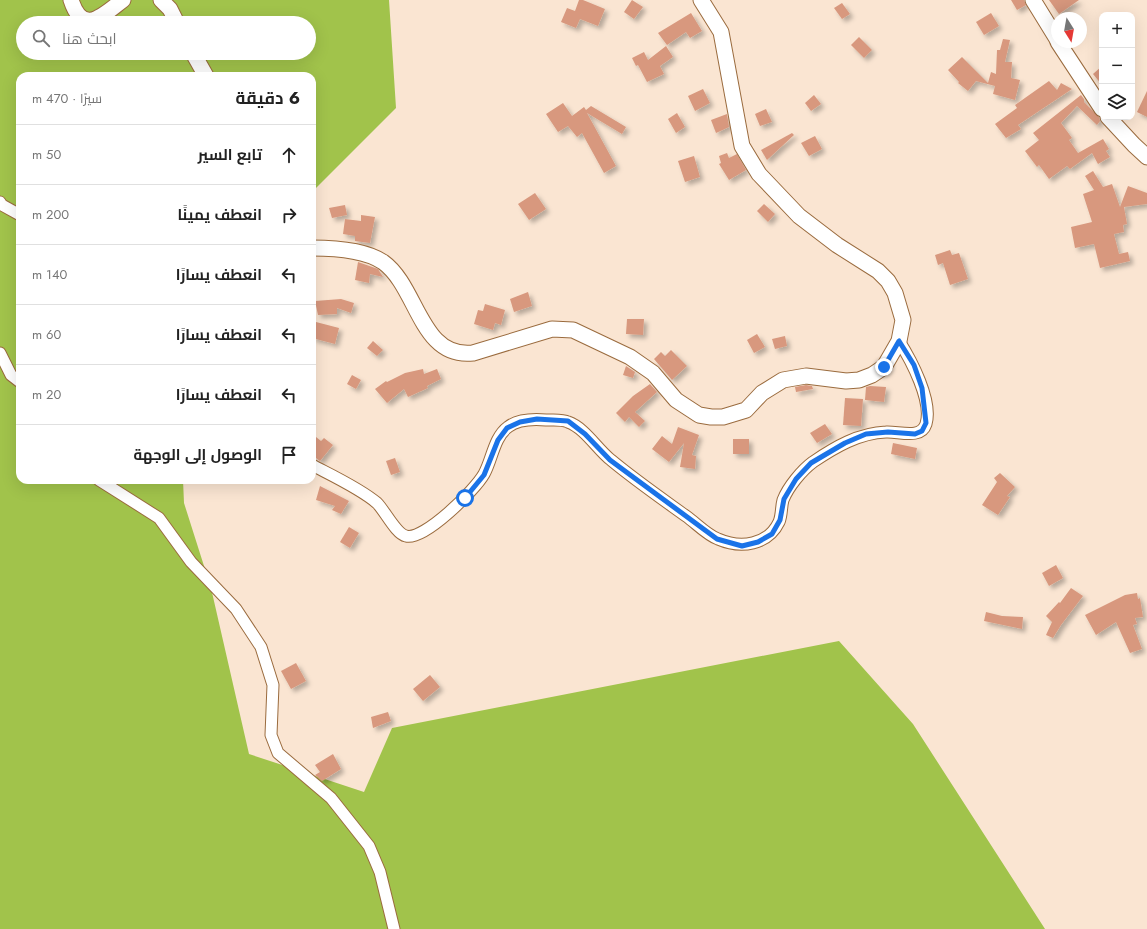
<!DOCTYPE html>
<html lang="ar">
<meta charset="utf-8">
<style>
:root{--surface:#fff;--page:#f6f6f6;--text:#222;--muted:#767676;--line:#e0e0e0}
body{margin:0;font-family:Jost,Cairo,sans-serif;background:var(--page);color:var(--text);direction:rtl}
.controls{position:absolute;right:12px;top:12px;display:grid;overflow:hidden;border-radius:8px;box-shadow:0 4px 16px #0002}
.controls button{width:36px;height:36px;display:grid;place-items:center;padding:0;border:0;border-bottom:1px solid var(--line);background:var(--surface);color:var(--text);font:20px sans-serif}
.compass{position:absolute;left:1051px;top:12px;width:36px;height:36px;border-radius:50%;background:var(--surface);box-shadow:0 4px 16px #0002;rotate:169deg}
.stop{position:absolute;width:12px;height:12px;margin:-9px;border:3px solid #1a73e8;border-radius:50%;background:#fff}
.stop.end{background:#1a73e8;border-color:#fff;box-shadow:0 1px 4px #0008}
.list{margin:0;padding:0;list-style:none}
h2{display:flex;justify-content:space-between;align-items:center;height:52px;margin:0;padding:0 16px;font-size:17px}
h2 small{font-size:13px;font-weight:400;color:var(--muted)}
.list li{display:grid;grid-template-columns:26px 1fr auto;gap:12px;align-items:center;box-sizing:border-box;height:60px;padding:0 16px;border-top:1px solid var(--line)}
.list b{display:block;font-size:15px;white-space:nowrap}
.list em{font-size:13px;font-style:normal;color:var(--muted)}
.icon{flex:none;width:22px;height:22px;fill:none;stroke:currentColor;stroke-width:2;stroke-linecap:round;stroke-linejoin:round}
.map{position:relative;flex:none;width:1147px;height:929px;overflow:hidden;direction:ltr}
.search{position:absolute;background:var(--surface);box-shadow:0 4px 16px #0002;left:16px;top:16px;width:300px;height:44px;display:flex;align-items:center;gap:10px;box-sizing:border-box;padding:0 14px;border-radius:22px;color:var(--muted);font-size:15px}
.panel{position:absolute;background:var(--surface);box-shadow:0 4px 16px #0002;left:16px;top:72px;width:300px;height:412px;border-radius:12px;direction:rtl}
.map>svg:first-child{display:block}
.forest{fill:#a1c34b;fill-rule:evenodd}
.building{fill:#d8987e;filter:url(#shadow)}
.lines{fill:none;stroke-linecap:round;stroke-linejoin:round}
.minor-casing{stroke:#9a6b3e;stroke-width:13}
.secondary-casing{stroke:#9a6b3e;stroke-width:17}
.minor{stroke:#fff;stroke-width:11}
.secondary{stroke:#fff;stroke-width:15}
.route{stroke:#1a73e8;stroke-width:5}
</style>
<div class="map">
<svg width="1147" height="929" viewBox="0 0 1147 929">
<defs>
<filter id="shadow"><feDropShadow dx="3.5" dy="3.5" stdDeviation="2" flood-color="#0004"/></filter>
</defs>
<rect width="100%" height="100%" fill="#fae5d2"/>
<!-- forest -->
<path class="forest" d="M 0,0 L 389,0 L 396,108 L 312,192 L 312,76 L 20,76 L 20,480 L 183,480 L 184,503 L 211,588 L 249,754 L 364,792 L 392,728 L 839,641 L 913,724 L 1045,929 L 0,929 ZM 23,23 L 309,23 L 309,53 L 23,53 Z"/>
<!-- building -->
<g class="building">
<polygon points="579,0 583,0 605,9 598,26 580,19 576,28 561,22 567,8 575,11"/>
<polygon points="632,0 643,7 634,19 624,12"/>
<polygon points="1011,0 1024,0 1026,5 1017,10"/>
<polygon points="1049,0 1079,0 1059,14"/>
<polygon points="842,3 850,14 842,19 834,8"/>
<polygon points="691,13 702,31 690,38 686,32 667,45 658,33"/>
<polygon points="991,13 999,26 984,35 976,22"/>
<polygon points="859,37 872,50 864,58 851,45"/>
<polygon points="1003,39 1010,40 1005,62 1012,62 1011,78 1020,80 1015,100 993,94 995,86 976,81 968,91 958,83 959,82 948,70 962,57 988,83 991,72 996,74 997,50 1000,50"/>
<polygon points="666,46 673,57 660,66 664,74 647,82 638,65 636,66 632,58 644,52 648,60"/>
<polygon points="1102,66 1102,85 1093,74"/>
<polygon points="1049,81 1057,90 1061,83 1072,89 1018,125 1021,129 1006,138 995,124 1017,108 1015,105"/>
<polygon points="703,89 710,103 695,111 688,96"/>
<polygon points="1147,91 1147,117 1137,112"/>
<polygon points="814,95 821,104 811,111 805,103"/>
<polygon points="1081,95 1084,99 1084,102 1099,117 1100,121 1097,125 1077,106 1061,123 1072,138 1069,140 1078,153 1103,139 1109,149 1106,151 1110,157 1098,164 1092,153 1070,169 1067,166 1049,179 1039,165 1037,167 1025,151 1039,140 1033,133"/>
<polygon points="563,103 572,116 584,107 586,110 591,106 626,127 622,134 587,113 616,166 604,173 582,133 577,137 568,126 558,132 546,114"/>
<polygon points="766,109 772,122 760,126 755,114"/>
<polygon points="677,113 685,127 676,133 668,119"/>
<polygon points="727,114 729,127 716,133 711,120"/>
<polygon points="792,133 794,135 767,160 761,150"/>
<polygon points="815,136 822,149 809,156 801,143"/>
<polygon points="727,153 729,158 737,154 746,170 729,180 719,164 721,163 719,156"/>
<polygon points="694,156 700,177 685,182 678,161"/>
<polygon points="1093,171 1103,187 1112,184 1120,207 1128,186 1147,193 1147,204 1124,207 1127,224 1123,225 1124,232 1114,234 1119,254 1128,252 1130,261 1100,268 1094,244 1075,248 1071,227 1092,222 1083,194 1094,190 1085,176"/>
<polygon points="535,193 546,209 529,220 518,204"/>
<polygon points="764,204 775,214 768,222 757,211"/>
<polygon points="345,205 347,215 332,218 329,208"/>
<polygon points="361,215 375,217 370,243 355,241 355,236 343,234 345,219 361,221"/>
<polygon points="950,250 952,255 959,253 968,279 950,285 943,263 938,265 935,255"/>
<polygon points="358,262 378,269 383,277 370,274 369,283 355,280"/>
<polygon points="528,292 532,306 514,312 510,299"/>
<polygon points="341,299 354,303 351,313 337,308 337,314 318,315 315,301"/>
<polygon points="485,304 505,310 501,325 495,323 493,330 474,324 478,310 483,311"/>
<polygon points="627,319 644,319 643,335 626,334"/>
<polygon points="316,322 339,328 335,344 312,338"/>
<polygon points="757,334 765,347 754,353 747,340"/>
<polygon points="785,336 787,346 775,349 772,339"/>
<polygon points="373,341 383,350 377,356 367,348"/>
<polygon points="671,350 687,366 672,380 654,359 661,352 665,356"/>
<polygon points="626,366 635,372 633,378 623,375"/>
<polygon points="423,369 424,374 437,369 441,379 427,386 428,388 408,397 404,389 387,403 375,389 386,381 387,382 405,373"/>
<polygon points="352,375 361,380 356,389 347,384"/>
<polygon points="650,384 657,392 635,412 645,421 639,427 629,417 625,422 616,413 633,396"/>
<polygon points="806,385 812,386 813,389 796,392 795,387"/>
<polygon points="870,386 886,387 884,402 865,400 866,387"/>
<polygon points="845,398 863,399 861,426 843,425"/>
<polygon points="825,424 832,434 817,443 810,433"/>
<polygon points="678,427 699,435 692,455 696,456 695,469 680,467 684,443 669,462 652,449 662,436 672,444"/>
<polygon points="316,437 321,441 324,438 333,445 320,461 312,455 312,442"/>
<rect x="733" y="439" width="16" height="15"/>
<polygon points="893,443 917,448 915,459 891,454"/>
<polygon points="395,458 400,472 391,475 386,461"/>
<polygon points="1000,473 1015,487 1007,496 1010,497 998,515 982,505 997,482 994,478"/>
<polygon points="320,486 349,501 341,514 332,510 335,506 316,500"/>
<polygon points="349,527 359,533 350,548 340,542"/>
<polygon points="1056,565 1063,578 1049,586 1042,573"/>
<polygon points="1071,588 1083,596 1061,625 1053,638 1046,635 1052,622 1046,616 1059,602 1060,603"/>
<polygon points="1137,593 1138,599 1140,598 1143,617 1135,618 1137,624 1133,625 1142,649 1130,653 1116,622 1096,635 1085,615 1125,595"/>
<polygon points="986,612 1002,616 1023,617 1022,629 984,621"/>
<polygon points="296,663 306,681 291,689 281,671"/>
<polygon points="430,675 440,687 423,701 413,689"/>
<polygon points="388,712 391,721 373,728 371,717"/>
<polygon points="333,754 341,769 322,781 315,775 320,772 315,765"/>
</g>
<g class="lines">
<defs>
<g id="minor">
<polyline points="0,202 2,205 20,215"/>
<polyline points="0,353 11,375 20,382"/>
<path d="M 312,465 C 331,475 361,489 377,503 C 385,511 396,534 406,536 C 424,541 475,490 484,474 C 492,460 494,437 508,427 C 518,419 534,419 546,420 C 553,420 562,419 568,422 C 585,428 597,449 611,460 C 635,480 661,498 686,516 C 696,523 707,535 718,539 C 741,549 768,545 779,522 C 782,515 781,507 783,500 C 788,487 802,470 813,462 C 835,447 859,433 886,432 C 898,431 921,440 926,424 C 933,401 911,360 899,341"/>
<polyline points="99,480 159,518 191,562 236,609 261,647 273,685 271,735 278,753 331,798 369,846 380,872 394,929"/>
</g>
<g id="secondary">
<path d="M 71,0 C 83,37 103,15 123,0"/>
<polyline points="161,0 170,9 177,23"/>
<polyline points="1033,0 1057,39"/>
<polyline points="1058,42 1102,109"/>
<polyline points="193,53 206,76"/>
<polyline points="1108,117 1134,145 1147,157"/>
<path d="M 312,248 C 333,248 365,250 383,262 C 418,287 420,359 473,353 L 552,329 L 573,330 L 630,357 L 653,373 L 676,400 L 699,415 L 711,417 L 723,417 L 746,410 L 762,393 L 783,380 L 806,376 L 846,381 L 859,380 L 872,375 L 884,367 L 899,341 L 903,320 L 895,293 L 888,281 L 878,271 L 837,245 L 799,216 L 759,174 L 742,146 L 721,32 L 701,0"/>
</g>
</defs>
<!-- minor casing -->
<use href="#minor" class="minor-casing"/>
<!-- secondary casing -->
<use href="#secondary" class="secondary-casing"/>
<!-- minor -->
<use href="#minor" class="minor"/>
<!-- secondary -->
<use href="#secondary" class="secondary"/>
</g>
<g class="lines">
<!-- route -->
<polyline class="route" points="465,498 484,475 498,440 507,428 520,422 537,419 568,421 585,434 610,460 717,539 742,546 758,542 772,534 780,520 784,499 796,479 811,463 845,443 866,434 888,432 915,434 922,431 926,423 922,388 914,365 899,341 884,367"/>
</g>
</svg>
<div class="controls">
<button>+</button>
<button>−</button>
<button><svg class="icon" aria-label="layers" viewBox="0 0 24 24"><path d="M12 4l9 5-9 5-9-5zM3 14l9 5 9-5"/></svg></button>
</div>
<svg class="compass" viewBox="-18 -18 36 36"><path d="M0-13l5 13h-10z" fill="#e53935"/><path d="M0 13l5-13h-10z" fill="#767676"/></svg>
<div class="stop" style="left:465px;top:498px"></div>
<div class="stop end" style="left:884px;top:367px"></div>
<div class="search"><svg class="icon" aria-label="search" viewBox="0 0 24 24"><circle cx="10" cy="10" r="6"/><path d="M15 15l6 6"/></svg>ابحث هنا</div>
<section class="panel">
<h2>6 دقيقة<small>سيرًا · 470 m</small></h2>
<ul class="list">
<li><svg class="icon" aria-label="ahead" viewBox="0 0 24 24"><path d="M12 20V5M6 11l6-6 6 6"/></svg><div><b>تابع السير</b></div><em>50 m</em></li>
<li><svg class="icon" aria-label="right" viewBox="0 0 24 24"><path d="M7 20v-9h11M14 6l5 5-5 5"/></svg><div><b>انعطف يمينًا</b></div><em>200 m</em></li>
<li><svg class="icon" aria-label="left" viewBox="0 0 24 24"><path d="M17 20v-9H6M10 6l-5 5 5 5"/></svg><div><b>انعطف يسارًا</b></div><em>140 m</em></li>
<li><svg class="icon" aria-label="left" viewBox="0 0 24 24"><path d="M17 20v-9H6M10 6l-5 5 5 5"/></svg><div><b>انعطف يسارًا</b></div><em>60 m</em></li>
<li><svg class="icon" aria-label="left" viewBox="0 0 24 24"><path d="M17 20v-9H6M10 6l-5 5 5 5"/></svg><div><b>انعطف يسارًا</b></div><em>20 m</em></li>
<li><svg class="icon" aria-label="arrive" viewBox="0 0 24 24"><path d="M6 21V4h12l-3 4 3 4H6"/></svg><div><b>الوصول إلى الوجهة</b></div></li>
</ul>
</section>
</div>
